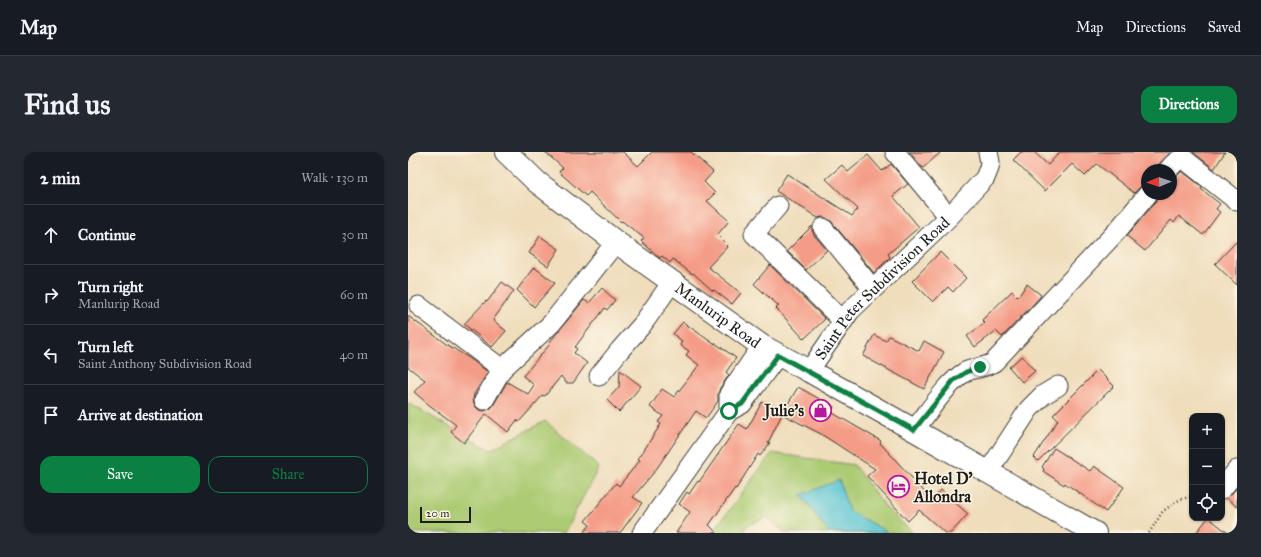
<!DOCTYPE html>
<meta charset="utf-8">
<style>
:root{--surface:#171b24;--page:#242831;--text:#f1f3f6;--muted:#9ea1a6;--line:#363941;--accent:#0b8043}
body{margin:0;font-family:"IM FELL Great Primer",serif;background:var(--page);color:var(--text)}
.controls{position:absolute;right:12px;bottom:12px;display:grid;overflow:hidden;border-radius:8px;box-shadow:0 1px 3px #0004}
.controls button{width:36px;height:36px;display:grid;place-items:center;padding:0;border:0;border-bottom:1px solid var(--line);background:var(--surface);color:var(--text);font:20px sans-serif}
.compass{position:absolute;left:733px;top:12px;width:36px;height:36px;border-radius:50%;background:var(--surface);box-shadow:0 1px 3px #0004;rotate:268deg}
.scale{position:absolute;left:12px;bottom:10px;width:51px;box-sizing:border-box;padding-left:4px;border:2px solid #1c1c1c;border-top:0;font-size:11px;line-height:14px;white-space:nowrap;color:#1c1c1c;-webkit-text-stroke:3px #fcf5e5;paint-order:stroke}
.stop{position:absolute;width:12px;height:12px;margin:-9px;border:3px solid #0b8043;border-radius:50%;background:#fff}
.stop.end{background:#0b8043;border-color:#fff;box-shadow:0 1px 4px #0008}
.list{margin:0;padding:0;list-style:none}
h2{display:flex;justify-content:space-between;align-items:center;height:52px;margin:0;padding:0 16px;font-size:17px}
h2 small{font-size:13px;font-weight:400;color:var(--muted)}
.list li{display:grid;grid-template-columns:26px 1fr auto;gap:12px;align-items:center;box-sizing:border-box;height:60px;padding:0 16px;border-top:1px solid var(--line)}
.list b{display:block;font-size:15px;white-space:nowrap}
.list p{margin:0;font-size:13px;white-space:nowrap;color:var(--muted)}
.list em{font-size:13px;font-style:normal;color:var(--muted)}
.actions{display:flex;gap:8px;padding:12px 16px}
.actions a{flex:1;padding:9px 0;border:1px solid var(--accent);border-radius:12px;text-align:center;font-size:14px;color:var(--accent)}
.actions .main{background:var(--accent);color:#fff}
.icon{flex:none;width:22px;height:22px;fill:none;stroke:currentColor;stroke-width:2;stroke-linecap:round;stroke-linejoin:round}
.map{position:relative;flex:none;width:829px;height:381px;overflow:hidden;border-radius:12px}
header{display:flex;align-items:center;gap:24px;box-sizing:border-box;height:56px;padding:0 20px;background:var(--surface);border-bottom:1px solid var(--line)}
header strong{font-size:19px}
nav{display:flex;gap:22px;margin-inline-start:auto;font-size:14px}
.intro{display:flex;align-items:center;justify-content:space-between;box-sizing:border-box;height:96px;padding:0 24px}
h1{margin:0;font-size:28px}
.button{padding:10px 18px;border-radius:12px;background:var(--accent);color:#fff;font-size:14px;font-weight:700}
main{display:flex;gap:24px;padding:0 24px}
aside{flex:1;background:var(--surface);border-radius:12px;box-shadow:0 1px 3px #0004}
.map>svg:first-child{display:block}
.green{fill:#accb73;stroke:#647448}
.water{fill:#5bc6d5;stroke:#3c7178}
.building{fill:#f49c87}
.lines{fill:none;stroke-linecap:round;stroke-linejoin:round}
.minor-casing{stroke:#3c3934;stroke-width:21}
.major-casing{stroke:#3c3934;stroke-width:24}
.path{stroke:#3c3934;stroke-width:2.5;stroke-dasharray:1 3;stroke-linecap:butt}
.minor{stroke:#fff;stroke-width:19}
.major{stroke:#fff;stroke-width:22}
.route{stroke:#0b8043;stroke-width:5}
.labels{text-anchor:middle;stroke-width:3;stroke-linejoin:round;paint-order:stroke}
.street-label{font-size:16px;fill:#1c1c1c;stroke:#fcf5e5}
.poi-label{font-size:16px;font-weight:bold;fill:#1c1c1c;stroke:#fcf5e5;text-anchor:end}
</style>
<header>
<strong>Map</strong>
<nav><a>Map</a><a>Directions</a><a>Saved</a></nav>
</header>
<div class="intro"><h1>Find us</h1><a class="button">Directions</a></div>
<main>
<aside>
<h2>2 min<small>Walk · 130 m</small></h2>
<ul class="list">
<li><svg class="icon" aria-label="ahead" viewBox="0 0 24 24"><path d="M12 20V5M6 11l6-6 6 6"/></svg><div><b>Continue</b></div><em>30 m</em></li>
<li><svg class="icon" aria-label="right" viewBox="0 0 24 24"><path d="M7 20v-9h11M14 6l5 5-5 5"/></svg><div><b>Turn right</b><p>Manlurip Road</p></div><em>60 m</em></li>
<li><svg class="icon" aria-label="left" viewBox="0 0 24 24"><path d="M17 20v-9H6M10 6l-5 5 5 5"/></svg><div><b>Turn left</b><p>Saint Anthony Subdivision Road</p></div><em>40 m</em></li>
<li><svg class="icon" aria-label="arrive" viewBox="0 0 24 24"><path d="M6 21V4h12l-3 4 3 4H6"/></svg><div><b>Arrive at destination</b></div></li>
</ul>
<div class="actions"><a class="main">Save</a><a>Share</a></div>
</aside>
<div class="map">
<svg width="829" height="381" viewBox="0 0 829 381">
<rect width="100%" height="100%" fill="#fcf5e5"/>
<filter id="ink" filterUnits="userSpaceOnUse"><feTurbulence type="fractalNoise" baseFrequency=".025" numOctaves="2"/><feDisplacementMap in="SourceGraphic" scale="8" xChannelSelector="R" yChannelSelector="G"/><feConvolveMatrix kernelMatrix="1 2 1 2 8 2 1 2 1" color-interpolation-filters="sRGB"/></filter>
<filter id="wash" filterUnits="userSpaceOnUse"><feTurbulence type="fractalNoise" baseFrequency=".012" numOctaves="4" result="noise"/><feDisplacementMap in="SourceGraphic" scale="16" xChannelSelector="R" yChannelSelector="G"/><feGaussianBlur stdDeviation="0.9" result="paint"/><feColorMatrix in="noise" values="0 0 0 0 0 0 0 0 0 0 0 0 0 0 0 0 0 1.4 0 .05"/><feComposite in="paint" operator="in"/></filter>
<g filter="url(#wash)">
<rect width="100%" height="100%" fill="#efddbb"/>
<!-- green -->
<g class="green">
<polygon points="0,251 82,298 137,269 191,315 156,381 0,381"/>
<polygon points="364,301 446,313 477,355 505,381 377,381 359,365 338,374 335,381 304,381"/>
</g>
<!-- water -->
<polygon class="water" points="431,328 441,359 481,381 422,381 418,377 393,343"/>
<g id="blocks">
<!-- building -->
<g class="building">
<polygon points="137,0 215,0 230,14 244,0 283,0 305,20 296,30 307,41 299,49 321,69 309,83 320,94 300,115 333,141 324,152 306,138 305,139 285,121 284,122 265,107 262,111 254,104 252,106 233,89 236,86 214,69 213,70 182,40 178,44 151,20 155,16"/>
<polygon points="501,0 533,0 515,16"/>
<polygon points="613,0 626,0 640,13 652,0 763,0 752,11 749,18 739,18 739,31 732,35 726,41 689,12 677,24 664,12 637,39 605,8"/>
<polygon points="785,0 817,0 806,17"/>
<polygon points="460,3 474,19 483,12 500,32 485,44 511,75 480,102 482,105 466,121 423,69 418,66 414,65 410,66 368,39 379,22 444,64 450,57 418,27 434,13 440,20"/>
<polygon points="774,19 794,35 793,37 812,52 808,57 812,60 795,83 771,64 766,71 763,68 737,99 719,84 748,49 751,42 763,42 763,28 768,25"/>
<polygon points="404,74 404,78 406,83 419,98 398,118 379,99"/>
<polygon points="132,84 151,97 140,114 121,101"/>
<polygon points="829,89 829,133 807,112"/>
<polygon points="532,100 558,126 545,140 540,135 525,150 504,129"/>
<polygon points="362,113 417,167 396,187 368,156 371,154 346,132"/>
<polygon points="126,115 147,131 126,155 109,138"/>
<polygon points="94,130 106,139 85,168 98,179 84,195 56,172 78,149 79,150"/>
<polygon points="619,132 633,143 632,145 594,185 588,179 567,195 559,184 577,171 574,168 604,139 610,145"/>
<polygon points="194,136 207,148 199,158 197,156 167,195 169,197 166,201 179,211 165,231 158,231 153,224 137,244 135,243 111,270 109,268 100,280 78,262 56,291 43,280 48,273 20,252 6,240 17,228 0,215 0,164 38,192 61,206 80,220 66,242 65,248 67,254 71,258 76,259 82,257 85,254 99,230 120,242 126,233 115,224 142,192 141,191 176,148 181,151"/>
<polygon points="275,170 306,192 307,191 328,206 318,220 321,223 312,236 310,242 310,249 298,266 288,259 247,319 225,345 234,351 212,381 175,381 182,373 177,369 208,331 211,334 232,308 230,307 253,272 250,270 255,264 242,255 254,237 266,245 291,213 278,203 281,199 272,193 274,189 265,182"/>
<polygon points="466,183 478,189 481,184 511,199 516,189 536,200 516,237 455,204"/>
<polygon points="614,204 627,219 614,230 601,215"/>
<polygon points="212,218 233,234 211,260 199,248 211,235"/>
<polygon points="690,218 706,234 630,309 626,305 650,268 645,263"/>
<polygon points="390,235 426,255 423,260 473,289 472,291 524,348 533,338 560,362 543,381 537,381 511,358 500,369 459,324 467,317 413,282 374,262"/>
<polygon points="354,250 374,262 360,291 362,291 352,304 350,302 328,337 327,336 301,373 309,381 268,381 282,360 271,352 279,340 281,342 290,329 291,330 331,272 339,277"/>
<polygon points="646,296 682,319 686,314 716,335 698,360 657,331 656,333 635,319 636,317 634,315"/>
<polygon points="829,336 829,355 819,346"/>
<polygon points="800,366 801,366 820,381 788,381"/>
</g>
</g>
</g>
<g filter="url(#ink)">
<use href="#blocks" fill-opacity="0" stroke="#3c3934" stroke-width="1"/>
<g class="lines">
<defs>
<g id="minor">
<polyline points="487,0 541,65"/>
<path d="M 760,18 C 765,12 768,8 776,7 L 829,49"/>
<polyline points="370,54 346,82 435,169"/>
<polyline points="415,76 465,137"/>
<polyline points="11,154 94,217 143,172 208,90"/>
<path id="s1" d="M 401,219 L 442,159 L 541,65 L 577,26 L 581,16 L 582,10 L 580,0"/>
<polyline points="191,224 212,198 234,173 264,130"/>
<polyline points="76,248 94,217"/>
<polyline points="321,259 321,242 354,194"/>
<path d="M 506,278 C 520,261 539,231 557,220 C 567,215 578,216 586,210 L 709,79 L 740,42"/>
<polyline points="580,320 621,257 635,243 650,234"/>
<polyline points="814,337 829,318"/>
<polyline points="234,381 321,259 334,252 370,203"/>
</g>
<g id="major">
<path id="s2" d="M 98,0 L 129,30 L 208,90 L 354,194 L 401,219 L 506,278 L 687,381"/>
</g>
</defs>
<!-- minor casing -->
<use href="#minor" class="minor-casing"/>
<!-- major casing -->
<use href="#major" class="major-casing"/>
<!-- path -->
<polyline class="path" points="741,381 755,359 771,348 784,344"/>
<!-- minor -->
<use href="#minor" class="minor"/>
<!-- major -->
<use href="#major" class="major"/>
</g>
</g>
<g class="lines" filter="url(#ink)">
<!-- route -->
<polyline class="route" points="321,259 334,252 370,203 506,278 545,229 558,220 572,215"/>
</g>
<!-- icons -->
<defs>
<symbol id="shop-ring" viewBox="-11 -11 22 22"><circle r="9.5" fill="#fcf5e5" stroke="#b5179e" stroke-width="1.5"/><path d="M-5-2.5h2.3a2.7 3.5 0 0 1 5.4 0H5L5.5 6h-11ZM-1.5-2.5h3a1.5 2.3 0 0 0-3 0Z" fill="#b5179e"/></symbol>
<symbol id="hotel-ring" viewBox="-11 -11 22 22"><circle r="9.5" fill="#fcf5e5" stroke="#b5179e" stroke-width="1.5"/><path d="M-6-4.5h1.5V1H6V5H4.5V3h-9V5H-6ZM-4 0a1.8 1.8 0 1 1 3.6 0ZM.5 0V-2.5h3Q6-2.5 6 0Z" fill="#b5179e"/></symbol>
</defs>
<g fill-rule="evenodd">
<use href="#shop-ring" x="400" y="246" width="25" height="25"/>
<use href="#hotel-ring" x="478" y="322" width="25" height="25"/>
</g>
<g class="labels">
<!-- street labels -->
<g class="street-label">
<text dy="6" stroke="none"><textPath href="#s1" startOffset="111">Saint Peter Subdivision Road</textPath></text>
<text dy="6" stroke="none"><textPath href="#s2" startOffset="268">Manlurip Road</textPath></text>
</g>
<!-- poi labels -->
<g class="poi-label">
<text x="396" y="264">Julie's</text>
<text x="506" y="332" text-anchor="start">Hotel D'<tspan x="506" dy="18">Allondra</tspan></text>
</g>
</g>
</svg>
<div class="controls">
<button>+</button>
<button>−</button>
<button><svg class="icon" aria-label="locate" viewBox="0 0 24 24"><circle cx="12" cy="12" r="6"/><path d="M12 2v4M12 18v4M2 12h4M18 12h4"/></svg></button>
</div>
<svg class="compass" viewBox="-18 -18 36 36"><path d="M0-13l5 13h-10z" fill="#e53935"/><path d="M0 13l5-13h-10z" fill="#9ea1a6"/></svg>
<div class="scale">20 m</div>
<div class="stop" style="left:321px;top:259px"></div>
<div class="stop end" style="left:572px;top:215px"></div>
</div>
</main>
